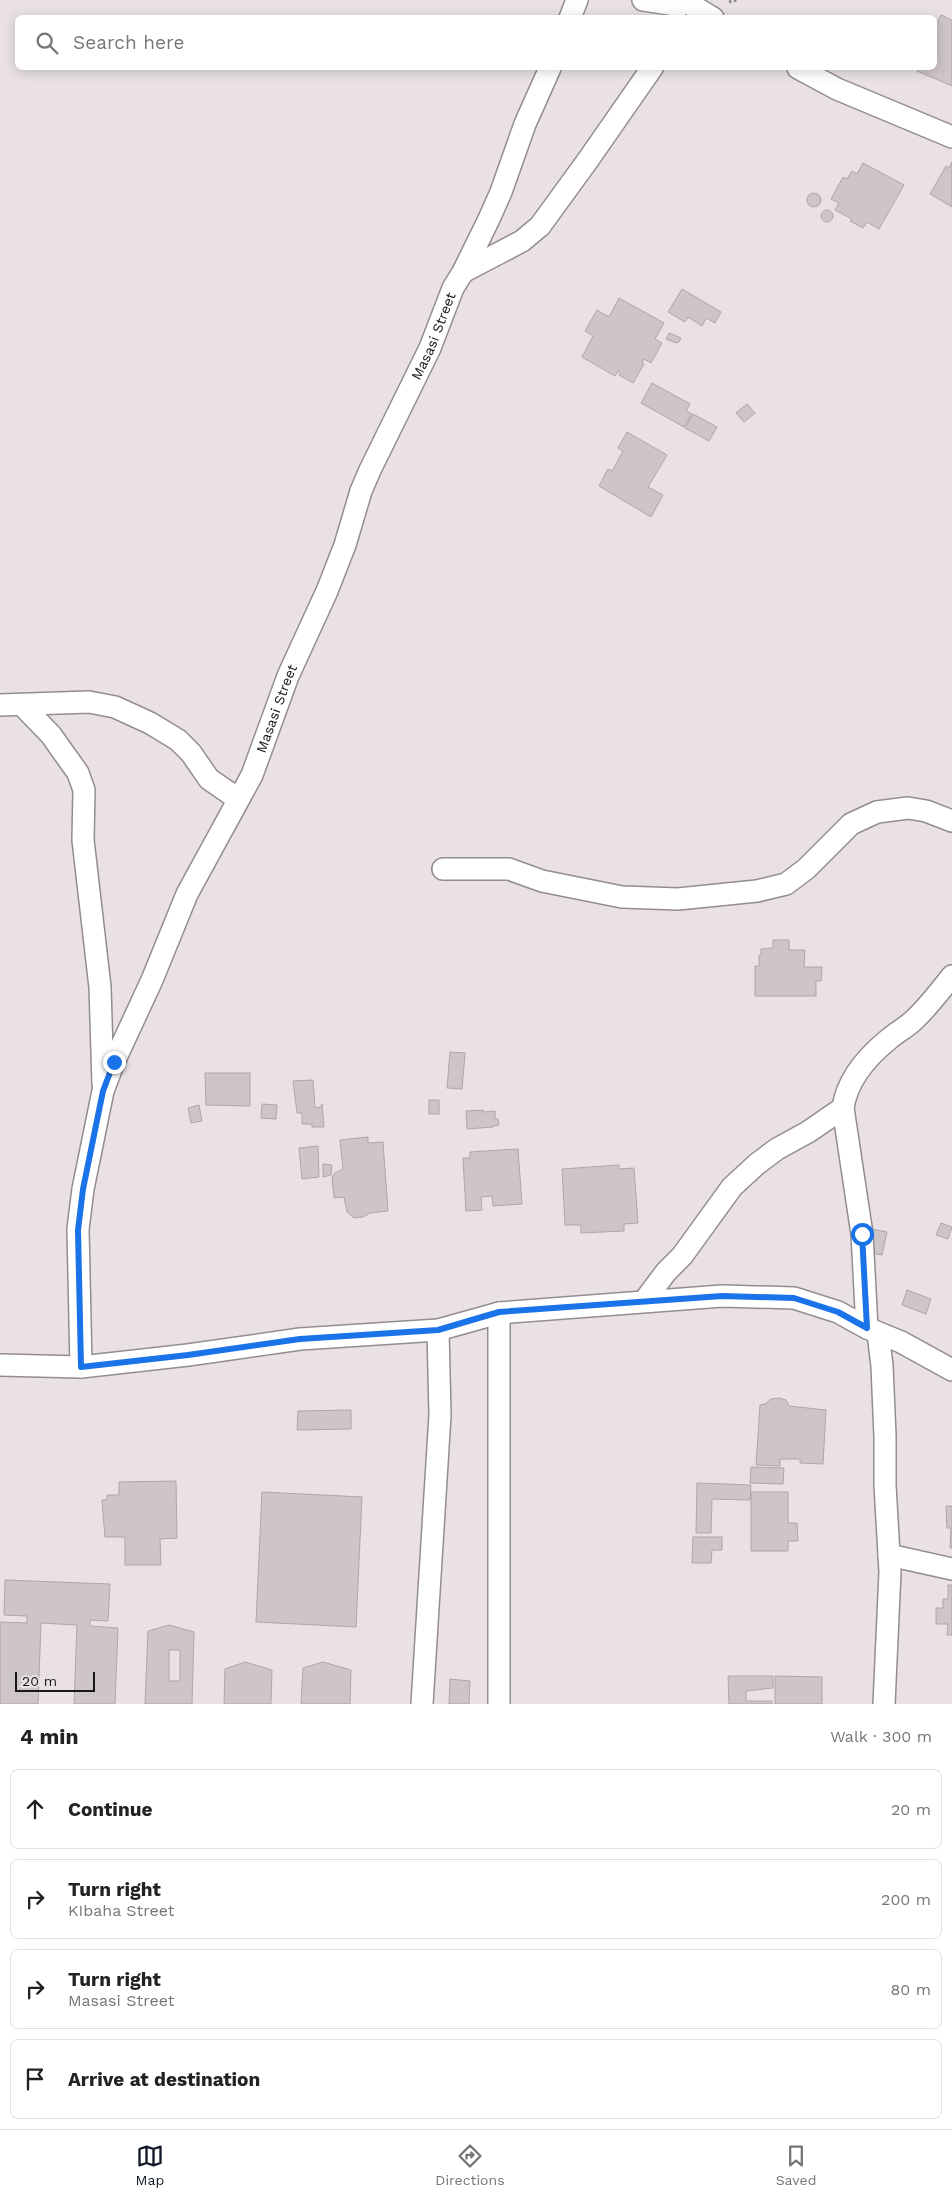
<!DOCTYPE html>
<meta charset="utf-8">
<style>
:root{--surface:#fff;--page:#f6f6f6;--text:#222;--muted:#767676;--line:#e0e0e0;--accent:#111827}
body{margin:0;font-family:"Work Sans",sans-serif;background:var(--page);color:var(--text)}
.scale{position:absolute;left:15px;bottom:12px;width:80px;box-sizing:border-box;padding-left:5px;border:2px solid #181617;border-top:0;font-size:14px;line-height:18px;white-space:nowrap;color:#181617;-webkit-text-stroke:4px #e9e1e6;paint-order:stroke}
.stop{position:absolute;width:15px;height:15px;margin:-11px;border:4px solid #1a73e8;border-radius:50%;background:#fff}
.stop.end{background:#1a73e8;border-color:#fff;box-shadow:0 1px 5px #0008}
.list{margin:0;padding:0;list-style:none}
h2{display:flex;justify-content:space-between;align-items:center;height:65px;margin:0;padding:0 20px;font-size:21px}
h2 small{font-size:16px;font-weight:400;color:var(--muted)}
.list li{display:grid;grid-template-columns:32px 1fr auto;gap:15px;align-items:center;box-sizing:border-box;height:80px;margin:0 10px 10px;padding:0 10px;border:1px solid var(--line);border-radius:8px}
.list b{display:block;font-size:19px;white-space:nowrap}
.list p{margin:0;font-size:16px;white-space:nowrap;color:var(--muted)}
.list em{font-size:16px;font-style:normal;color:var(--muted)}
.icon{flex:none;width:28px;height:28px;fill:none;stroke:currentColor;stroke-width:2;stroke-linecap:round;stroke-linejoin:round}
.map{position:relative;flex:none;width:952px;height:1704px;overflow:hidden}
.search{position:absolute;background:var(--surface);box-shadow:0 2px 12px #0003;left:15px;right:15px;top:15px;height:55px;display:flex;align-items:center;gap:12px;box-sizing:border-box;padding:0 18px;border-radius:8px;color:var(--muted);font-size:19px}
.sheet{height:425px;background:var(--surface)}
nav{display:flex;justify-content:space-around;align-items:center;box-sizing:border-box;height:70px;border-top:1px solid var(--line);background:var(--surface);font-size:14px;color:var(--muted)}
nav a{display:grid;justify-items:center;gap:2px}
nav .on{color:var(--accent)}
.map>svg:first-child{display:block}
.building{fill:#cec5c6;stroke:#afa6a7;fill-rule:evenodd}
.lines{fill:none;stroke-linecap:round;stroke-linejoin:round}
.street-casing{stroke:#938c91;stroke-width:24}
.path{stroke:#8a8588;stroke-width:3;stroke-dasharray:2.5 2.5;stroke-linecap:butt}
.street{stroke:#fff;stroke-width:21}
.route{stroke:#1a73e8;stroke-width:6}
.labels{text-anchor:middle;stroke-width:4.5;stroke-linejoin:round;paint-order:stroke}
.street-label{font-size:14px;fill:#181617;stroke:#e9e1e6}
</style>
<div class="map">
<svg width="952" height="1704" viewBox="0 0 952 1704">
<rect width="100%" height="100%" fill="#e9e1e6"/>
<!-- building -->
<g class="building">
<polygon points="941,15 952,20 952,86 917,71 918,68 934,68 934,29"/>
<polygon points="952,162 952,207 930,194 946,166 949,168"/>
<polygon points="863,163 904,185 879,229 867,222 863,228 850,221 852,219 835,210 839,203 831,199 843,177 847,179 852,171 857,174"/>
<circle cx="814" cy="200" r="7"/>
<circle cx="827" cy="216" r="6"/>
<polygon points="682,289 721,312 715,323 706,318 702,326 688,317 685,322 668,312"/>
<polygon points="619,298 664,323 655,339 662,343 651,363 644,359 642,363 644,364 633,383 619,375 620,373 618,371 615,376 582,357 593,336 585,331 597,310 609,317"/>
<polygon points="669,333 681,338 679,342 676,343 666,339"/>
<polygon points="652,383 690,404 686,411 692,414 684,427 641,403"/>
<polygon points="747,404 755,413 744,422 736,413"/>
<polygon points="693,414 717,427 709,441 685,428"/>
<polygon points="627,432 667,455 648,487 663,495 651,517 599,486 608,469 612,471 623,451 618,448"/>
<polygon points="773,940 789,940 789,950 805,950 804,967 822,967 821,981 816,981 816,996 755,996 755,966 759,966 759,955 761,955 761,949 773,948"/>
<polygon points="450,1052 465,1053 462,1089 447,1088"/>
<polygon points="205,1073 250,1073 250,1106 206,1105"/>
<polygon points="313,1080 315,1108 321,1107 322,1104 324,1127 312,1127 312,1124 302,1124 302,1113 297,1113 293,1081"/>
<rect x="429" y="1100" width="10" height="14"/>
<polygon points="262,1104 277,1105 276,1119 261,1118"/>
<polygon points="199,1105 202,1121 191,1123 188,1108"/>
<polygon points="483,1110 483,1112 495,1111 495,1119 498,1119 499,1125 493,1126 493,1127 467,1129 466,1111"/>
<polygon points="368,1137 368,1143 383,1142 388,1211 370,1213 363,1217 354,1218 347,1212 344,1197 334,1198 332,1177 335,1173 343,1169 340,1140"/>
<polygon points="318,1146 319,1177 302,1179 299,1148"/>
<polygon points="518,1149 522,1204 493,1206 492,1196 481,1197 482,1210 466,1211 463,1158 470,1158 470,1152"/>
<polygon points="323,1164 332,1165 331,1175 323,1177"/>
<polygon points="619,1165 619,1169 634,1168 638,1223 624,1224 624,1231 581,1233 581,1225 565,1225 562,1169"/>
<polygon points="941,1223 952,1227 948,1239 936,1235"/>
<polygon points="872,1229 887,1232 882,1255 866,1252"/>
<polygon points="907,1290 931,1299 926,1314 902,1305"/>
<polygon points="780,1398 786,1400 789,1406 826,1410 823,1464 800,1463 800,1459 780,1459 780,1466 756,1465 760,1405 765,1404 771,1399"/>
<polygon points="351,1410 351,1429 297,1430 298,1411"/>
<polygon points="751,1467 784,1468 783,1484 750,1483"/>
<polygon points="176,1481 177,1538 160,1539 161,1565 125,1565 125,1537 105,1537 102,1500 107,1500 107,1495 119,1495 119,1482"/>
<polygon points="697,1483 751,1485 750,1500 712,1499 711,1533 696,1533"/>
<polygon points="262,1492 362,1497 356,1627 256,1622"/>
<polygon points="751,1492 788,1492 788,1523 797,1523 798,1541 788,1541 788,1551 751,1551"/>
<polygon points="946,1506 952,1506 952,1548 950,1548 951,1528 947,1528"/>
<polygon points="693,1537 722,1537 722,1550 712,1550 711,1563 692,1563"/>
<polygon points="5,1580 110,1584 108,1621 90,1620 90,1626 118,1628 115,1704 74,1704 77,1625 41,1623 38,1704 0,1704 0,1622 27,1623 27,1616 4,1615"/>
<polygon points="948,1585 952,1585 952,1635 947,1635 948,1624 936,1624 936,1608 943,1608 943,1599 948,1599"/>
<path d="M 169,1625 L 194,1632 L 192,1704 L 145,1704 L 148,1631 ZM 169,1650 L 180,1650 L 180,1681 L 169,1681 Z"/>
<polygon points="245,1662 272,1670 271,1704 224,1704 225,1669"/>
<polygon points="323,1662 351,1670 350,1704 301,1704 303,1668"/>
<polygon points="728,1676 773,1676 773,1688 746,1691 746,1701 772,1701 772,1704 729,1704"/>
<polygon points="775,1676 822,1677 822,1704 775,1704"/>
<polygon points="450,1679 470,1681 469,1704 449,1704"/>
</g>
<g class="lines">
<defs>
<g id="street">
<polyline points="643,0 676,5 678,7"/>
<polyline points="683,0 713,18"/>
<polyline points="570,18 577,0"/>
<polyline points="798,68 837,89 952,137"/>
<polyline points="463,272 522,241 540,226 588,160 652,68"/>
<polyline points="0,705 89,702 115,707 150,723 178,740 191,753 209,779 238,799"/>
<polyline points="22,705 51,735 78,773 84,790 83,840 100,987 103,1084"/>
<polyline points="443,869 509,869 542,881 622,897 678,899 757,891 786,884 806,869 851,824 877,812 908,808 926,811 952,821"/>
<polyline points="645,1300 666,1272 682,1256 732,1187 757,1164 777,1149 808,1132 843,1108"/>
<path d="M 867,1328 L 862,1234 L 843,1108 C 847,1080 868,1056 889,1039 C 897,1032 907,1027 914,1020 C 928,1007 940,991 952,976"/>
<polyline points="878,1333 882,1366 885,1436 885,1485 890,1572 884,1704"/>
<polyline points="0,1365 81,1367 188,1355 300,1339 438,1330 499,1313 722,1296 794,1298 838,1312 867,1328 901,1342 952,1370"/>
<path id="s1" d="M 81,1367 L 78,1229 L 83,1189 L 103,1091 L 114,1062 L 152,980 L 187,894 L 252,775 L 288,676 L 327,591 L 345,545 L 361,491 L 370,470 L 430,348 L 453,288 L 463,272 L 489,219 L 501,192 L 525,124 L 550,68"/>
<polyline points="889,1555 952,1569"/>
<polyline points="422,1704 440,1415 438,1330"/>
<polyline points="499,1704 499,1313"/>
</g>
</defs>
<!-- street casing -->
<use href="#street" class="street-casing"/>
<!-- path -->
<polyline class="path" points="729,2 737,0"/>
<!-- street -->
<use href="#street" class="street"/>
</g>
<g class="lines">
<!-- route -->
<polyline class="route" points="114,1062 103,1091 83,1189 78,1230 81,1367 188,1355 300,1339 438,1330 499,1312 722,1296 794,1298 838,1312 867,1328 862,1234"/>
</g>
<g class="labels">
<!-- street labels -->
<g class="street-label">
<text dy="5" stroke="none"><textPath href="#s1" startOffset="1104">Masasi Street</textPath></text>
<text dy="5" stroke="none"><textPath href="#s1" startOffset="699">Masasi Street</textPath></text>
</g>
</g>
</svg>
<div class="scale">20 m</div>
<div class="stop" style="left:862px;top:1234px"></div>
<div class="stop end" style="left:114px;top:1062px"></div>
<div class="search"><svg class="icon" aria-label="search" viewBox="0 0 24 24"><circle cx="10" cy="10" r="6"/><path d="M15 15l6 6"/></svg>Search here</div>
</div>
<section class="sheet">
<h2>4 min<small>Walk · 300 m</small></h2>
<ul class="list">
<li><svg class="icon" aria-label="ahead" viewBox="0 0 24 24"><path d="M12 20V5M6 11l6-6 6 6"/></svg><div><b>Continue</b></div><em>20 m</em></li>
<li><svg class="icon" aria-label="right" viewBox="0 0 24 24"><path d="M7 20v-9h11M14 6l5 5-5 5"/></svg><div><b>Turn right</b><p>KIbaha Street</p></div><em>200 m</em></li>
<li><svg class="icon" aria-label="right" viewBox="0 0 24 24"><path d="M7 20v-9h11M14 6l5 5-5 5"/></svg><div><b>Turn right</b><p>Masasi Street</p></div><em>80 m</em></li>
<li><svg class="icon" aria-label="arrive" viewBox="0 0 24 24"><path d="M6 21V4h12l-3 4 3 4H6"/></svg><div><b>Arrive at destination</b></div></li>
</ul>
</section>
<nav>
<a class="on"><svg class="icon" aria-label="map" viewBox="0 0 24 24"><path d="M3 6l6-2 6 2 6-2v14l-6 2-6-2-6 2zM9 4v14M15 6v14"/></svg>Map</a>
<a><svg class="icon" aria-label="directions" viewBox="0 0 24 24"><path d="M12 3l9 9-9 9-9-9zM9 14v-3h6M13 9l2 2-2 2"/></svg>Directions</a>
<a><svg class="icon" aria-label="saved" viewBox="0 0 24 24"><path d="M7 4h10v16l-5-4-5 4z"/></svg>Saved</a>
</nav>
